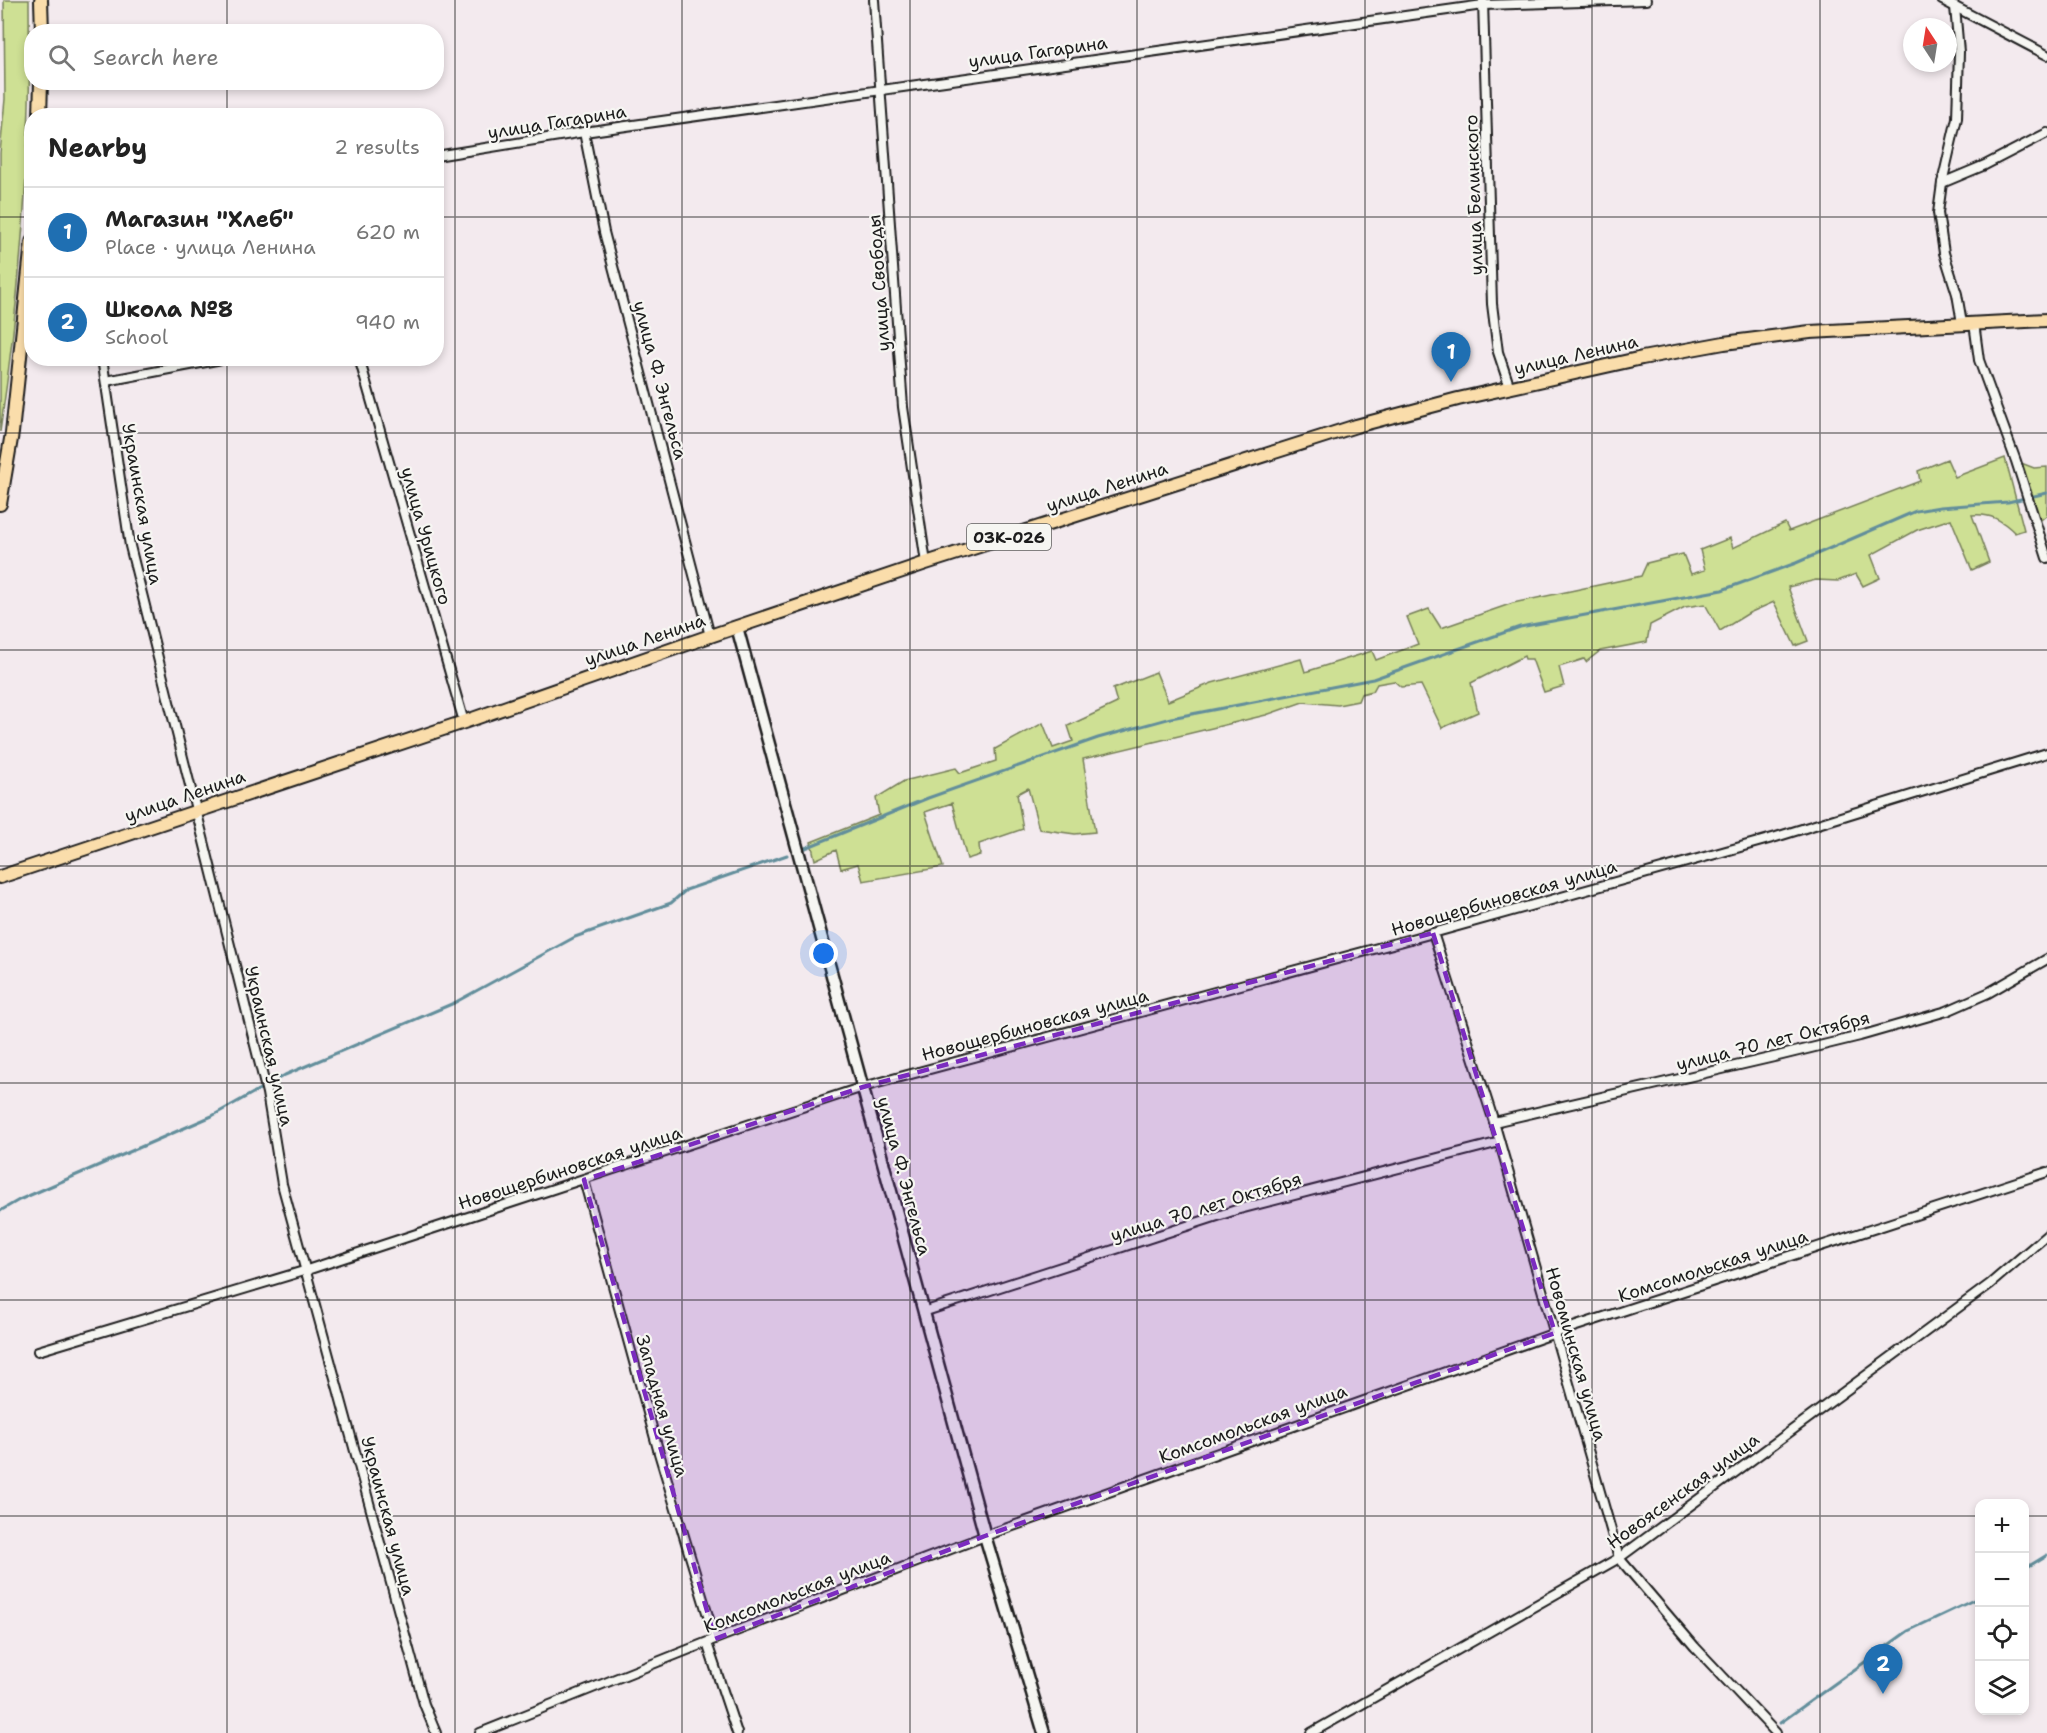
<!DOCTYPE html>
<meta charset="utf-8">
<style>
:root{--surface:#fff;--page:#f2f2f2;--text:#222;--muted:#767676;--line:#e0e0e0;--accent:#1f6fb2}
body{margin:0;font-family:"Shantell Sans",sans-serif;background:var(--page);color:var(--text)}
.controls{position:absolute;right:18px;bottom:18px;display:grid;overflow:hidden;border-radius:12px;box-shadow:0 3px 9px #0003}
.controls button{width:54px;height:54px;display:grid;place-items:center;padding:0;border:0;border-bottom:2px solid var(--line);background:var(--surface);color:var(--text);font:30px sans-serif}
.compass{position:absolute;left:1903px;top:18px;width:54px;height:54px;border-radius:50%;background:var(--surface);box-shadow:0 3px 9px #0003;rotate:348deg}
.you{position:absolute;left:824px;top:954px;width:21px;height:21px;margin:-15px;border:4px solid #fff;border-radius:50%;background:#1a73e8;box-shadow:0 0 0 9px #1a73e833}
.badge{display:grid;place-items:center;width:39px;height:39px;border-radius:50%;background:var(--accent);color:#fff;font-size:20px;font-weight:700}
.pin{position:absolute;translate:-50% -50px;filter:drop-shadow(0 2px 3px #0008)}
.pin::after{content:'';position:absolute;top:32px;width:21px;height:18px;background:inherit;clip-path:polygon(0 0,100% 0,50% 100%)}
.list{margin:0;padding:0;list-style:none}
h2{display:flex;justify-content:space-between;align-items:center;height:78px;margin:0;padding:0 24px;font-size:26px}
h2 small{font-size:20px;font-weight:400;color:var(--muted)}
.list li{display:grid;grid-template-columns:39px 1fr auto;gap:18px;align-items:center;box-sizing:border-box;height:90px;padding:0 24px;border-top:2px solid var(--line)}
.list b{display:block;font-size:22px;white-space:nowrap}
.list p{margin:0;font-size:20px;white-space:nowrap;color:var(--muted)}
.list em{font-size:20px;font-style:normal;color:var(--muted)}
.icon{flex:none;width:33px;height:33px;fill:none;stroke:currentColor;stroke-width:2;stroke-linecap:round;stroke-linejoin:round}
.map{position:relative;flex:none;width:2047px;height:1733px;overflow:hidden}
.search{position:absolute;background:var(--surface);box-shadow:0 3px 9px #0003;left:24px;top:24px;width:420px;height:66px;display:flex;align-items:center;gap:15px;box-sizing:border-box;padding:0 21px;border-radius:24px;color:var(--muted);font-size:22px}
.panel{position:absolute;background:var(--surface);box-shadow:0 3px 9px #0003;left:24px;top:108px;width:420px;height:258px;border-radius:24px}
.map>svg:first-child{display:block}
.green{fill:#cee094;stroke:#757e58;stroke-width:1.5}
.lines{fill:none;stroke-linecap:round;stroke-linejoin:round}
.stream{stroke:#628e9b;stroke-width:3}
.minor-casing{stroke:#1c1c1c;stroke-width:12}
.secondary-casing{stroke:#1c1c1c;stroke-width:15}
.primary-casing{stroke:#1c1c1c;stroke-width:16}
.minor{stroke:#f6f6f2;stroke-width:8}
.secondary{stroke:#f6f6f2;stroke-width:10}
.primary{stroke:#faddab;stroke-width:12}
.marked{fill:#7b2cbf;fill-opacity:0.2;stroke:#7b2cbf;stroke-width:4.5;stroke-dasharray:12 8;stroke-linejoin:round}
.grid{fill:none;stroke:#1c1c1c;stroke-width:1.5;stroke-opacity:0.55}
.labels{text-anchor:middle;stroke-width:4.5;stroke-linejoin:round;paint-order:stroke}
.shield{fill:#f6f6f2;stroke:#5d5d5c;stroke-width:1.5}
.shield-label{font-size:16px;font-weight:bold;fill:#1c1c1c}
.street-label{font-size:18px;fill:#1c1c1c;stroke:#f6f6f2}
</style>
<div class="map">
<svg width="2047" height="1733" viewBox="0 0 2047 1733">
<rect width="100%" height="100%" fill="#f3eaee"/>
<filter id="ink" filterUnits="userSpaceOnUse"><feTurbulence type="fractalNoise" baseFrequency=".0167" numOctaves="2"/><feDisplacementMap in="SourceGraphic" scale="12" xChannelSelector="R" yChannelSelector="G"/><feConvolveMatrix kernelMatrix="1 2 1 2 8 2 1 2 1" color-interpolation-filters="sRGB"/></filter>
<g filter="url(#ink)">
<!-- green -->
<g class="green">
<path d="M 4,0 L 29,0 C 29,35 30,70 29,105 C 26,214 16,324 0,432 L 0,153 L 5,99 Z"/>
<path d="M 2005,458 L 2024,530 L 2015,533 C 2002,520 1990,513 1972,515 L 1989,562 L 1972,570 L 1951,519 L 1917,530 L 1871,555 L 1880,578 L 1863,586 L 1856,574 L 1838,581 L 1816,580 L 1788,587 L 1808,641 L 1795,646 L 1774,602 L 1749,613 L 1720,631 L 1705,604 L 1685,607 L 1650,625 L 1647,642 L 1600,651 L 1586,662 L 1584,659 L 1559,667 L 1564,686 L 1544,692 L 1532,659 L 1525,659 L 1524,656 L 1471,683 L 1478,712 L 1442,728 L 1421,685 L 1401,687 L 1394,681 L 1377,684 L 1373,691 L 1361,694 L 1358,701 L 1338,705 L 1303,702 L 1266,715 L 1083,759 L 1095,832 L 1075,834 L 1039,829 L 1028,788 L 1017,794 L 1023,829 L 979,844 L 980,855 L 967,859 L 952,803 L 925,812 L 943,867 L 863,881 L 858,864 L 841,869 L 836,850 L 815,860 L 811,842 L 879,815 L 876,798 L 904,781 L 956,768 L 960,773 L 996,761 L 995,749 L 1043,723 L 1053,748 L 1073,741 L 1068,726 L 1117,703 L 1113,689 L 1156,672 L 1168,701 L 1212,683 L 1301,659 L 1305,672 L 1372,651 L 1376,660 L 1418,644 L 1407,617 L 1429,609 L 1441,628 L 1513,603 L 1641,576 L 1647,563 L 1683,554 L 1691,574 L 1705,570 L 1700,550 L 1730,538 L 1733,548 L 1785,523 L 1789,531 L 1920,481 L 1918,471 L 1947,459 L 1955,477 Z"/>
<polygon points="2016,461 2034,468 2047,467 2047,515 2036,524"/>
</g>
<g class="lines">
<!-- stream -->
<g class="stream">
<polyline points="803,849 928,798 1098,738 1171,718 1373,679 1520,627 1722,590 1796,563 1916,511 1940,507 2008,502 2047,493"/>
<polyline points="0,1211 19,1200 212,1116 285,1075 454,1003 575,937 671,903 686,890 787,855"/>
<polyline points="2024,1569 2047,1555"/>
<polyline points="1780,1723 1908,1631 1980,1597"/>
</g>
<defs>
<g id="minor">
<polyline points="874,0 903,407 926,563"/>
<polyline points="1942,0 2047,55"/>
<polyline points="1483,1 1492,304 1498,352 1510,388"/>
<polyline points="1955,7 1959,52 1957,118 1942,183 1938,213 1944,253 1957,294 1962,323"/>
<polyline points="584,132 604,232 710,636"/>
<polyline points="436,156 584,132 1483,5 1646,0"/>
<polyline points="1942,183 1985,165 2047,133"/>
<polyline points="1974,323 1979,360 2016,461 2047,558"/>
<polyline points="102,358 130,546 267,1093 282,1184 424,1704 436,1733"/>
<polyline points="359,358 464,722"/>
<polyline points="106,381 227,358"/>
<polyline points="1433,933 1494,1122 1619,1558 1695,1647 1776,1733"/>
<polyline points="1494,1122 1774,1057 1860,1036 1947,1011 1988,993 2047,959"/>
<polyline points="584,1180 659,1453 715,1639"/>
<polyline points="923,1312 1236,1210 1500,1142"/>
<polyline points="38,1351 307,1270 863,1087 1433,933 1776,837 2047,753"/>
<polyline points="707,1643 737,1733"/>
<polyline points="480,1733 715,1639 985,1536 1555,1333 2047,1172"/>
<polyline points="1311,1733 1619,1558 1990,1284 2047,1235"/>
</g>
<polyline id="secondary" points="737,627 985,1536 1044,1733"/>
<g id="primary">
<polyline points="41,0 42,32"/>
<polyline points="40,116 41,82"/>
<polyline points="0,504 12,433 32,242"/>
<polyline points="0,877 464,722 710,636 926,563 1356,426 1458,399 1642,358 1724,343 1810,332 2047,320"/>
</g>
</defs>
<!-- minor casing -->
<use href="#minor" class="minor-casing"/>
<!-- secondary casing -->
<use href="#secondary" class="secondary-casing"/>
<!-- primary casing -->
<use href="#primary" class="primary-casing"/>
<!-- minor -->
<use href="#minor" class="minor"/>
<!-- secondary -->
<use href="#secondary" class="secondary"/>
<!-- primary -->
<use href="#primary" class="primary"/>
</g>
</g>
<!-- marked area -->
<path class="marked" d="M 1433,933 L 1555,1333 L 985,1536 L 715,1639 L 584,1180 L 863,1087 Z"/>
<!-- grid -->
<path class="grid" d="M 227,0 L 227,32M 455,0 L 455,1733M 682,0 L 682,1733M 910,0 L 910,1733M 1137,0 L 1137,1733M 1365,0 L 1365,1733M 1592,0 L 1592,1733M 1820,0 L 1820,1733M 227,82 L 227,116M 0,217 L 32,217M 436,217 L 2047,217M 227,358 L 227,1733M 0,433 L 2047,433M 0,650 L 2047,650M 0,866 L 2047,866M 0,1083 L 2047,1083M 0,1300 L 2047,1300M 0,1516 L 1980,1516M 2024,1516 L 2047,1516"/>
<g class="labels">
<!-- shield labels -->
<rect class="shield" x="967" y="524" width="84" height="26" rx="4.5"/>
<g class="shield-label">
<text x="1009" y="543">03К-026</text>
</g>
<!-- street labels -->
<g class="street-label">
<text transform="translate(1038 52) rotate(-8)" y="6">улица Гагарина</text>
<text transform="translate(557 122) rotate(-9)" y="6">улица Гагарина</text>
<text transform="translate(1474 195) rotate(-92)" y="6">улица Белинского</text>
<text transform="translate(879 283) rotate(-94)" y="6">улица Свободы</text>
<text transform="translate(1576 355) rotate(-13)" y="6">улица Ленина</text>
<text transform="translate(660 380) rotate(75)" y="6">улица Ф. Энгельса</text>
<text transform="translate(1107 487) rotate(-18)" y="6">улица Ленина</text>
<text transform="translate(142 504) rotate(80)" y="6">Украинская улица</text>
<text transform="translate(426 536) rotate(74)" y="6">улица Урицкого</text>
<text transform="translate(645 640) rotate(-19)" y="6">улица Ленина</text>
<text transform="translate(185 796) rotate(-19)" y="6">улица Ленина</text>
<text transform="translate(1504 898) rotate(-16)" y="6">Новощербиновская улица</text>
<text transform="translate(1035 1025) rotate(-15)" y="6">Новощербиновская улица</text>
<text transform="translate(1773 1041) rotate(-14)" y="6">улица 70 лет Октября</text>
<text transform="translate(269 1046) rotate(77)" y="6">Украинская улица</text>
<text transform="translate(570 1168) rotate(-18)" y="6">Новощербиновская улица</text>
<text transform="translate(904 1176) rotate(75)" y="6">улица Ф. Энгельса</text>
<text transform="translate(1206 1207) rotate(-17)" y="6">улица 70 лет Октября</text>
<text transform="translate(1713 1266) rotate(-18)" y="6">Комсомольская улица</text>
<text transform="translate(1576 1354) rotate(74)" y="6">Новоминская улица</text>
<text transform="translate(662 1406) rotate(74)" y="6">Западная улица</text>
<text transform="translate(1253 1424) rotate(-20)" y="6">Комсомольская улица</text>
<text transform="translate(1683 1491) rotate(-36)" y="6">Новоясенская улица</text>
<text transform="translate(388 1516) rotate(75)" y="6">Украинская улица</text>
<text transform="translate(797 1592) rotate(-21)" y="6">Комсомольская улица</text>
</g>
</g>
</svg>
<div class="controls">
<button>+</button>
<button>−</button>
<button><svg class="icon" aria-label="locate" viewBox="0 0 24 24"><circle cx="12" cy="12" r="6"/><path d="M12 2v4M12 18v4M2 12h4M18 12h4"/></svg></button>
<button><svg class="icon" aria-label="layers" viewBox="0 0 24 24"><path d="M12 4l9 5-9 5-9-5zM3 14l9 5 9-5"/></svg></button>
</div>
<svg class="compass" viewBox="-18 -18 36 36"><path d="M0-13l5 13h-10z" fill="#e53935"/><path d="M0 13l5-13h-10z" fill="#767676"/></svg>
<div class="you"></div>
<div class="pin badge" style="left:1451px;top:382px">1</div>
<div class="pin badge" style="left:1883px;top:1694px">2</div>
<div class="search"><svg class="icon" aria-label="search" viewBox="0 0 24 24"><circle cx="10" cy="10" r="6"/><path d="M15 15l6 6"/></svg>Search here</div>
<section class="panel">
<h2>Nearby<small>2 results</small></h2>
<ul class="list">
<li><span class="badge">1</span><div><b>Магазин &quot;Хлеб&quot;</b><p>Place · улица Ленина</p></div><em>620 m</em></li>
<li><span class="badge">2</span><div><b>Школа №8</b><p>School</p></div><em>940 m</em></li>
</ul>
</section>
</div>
